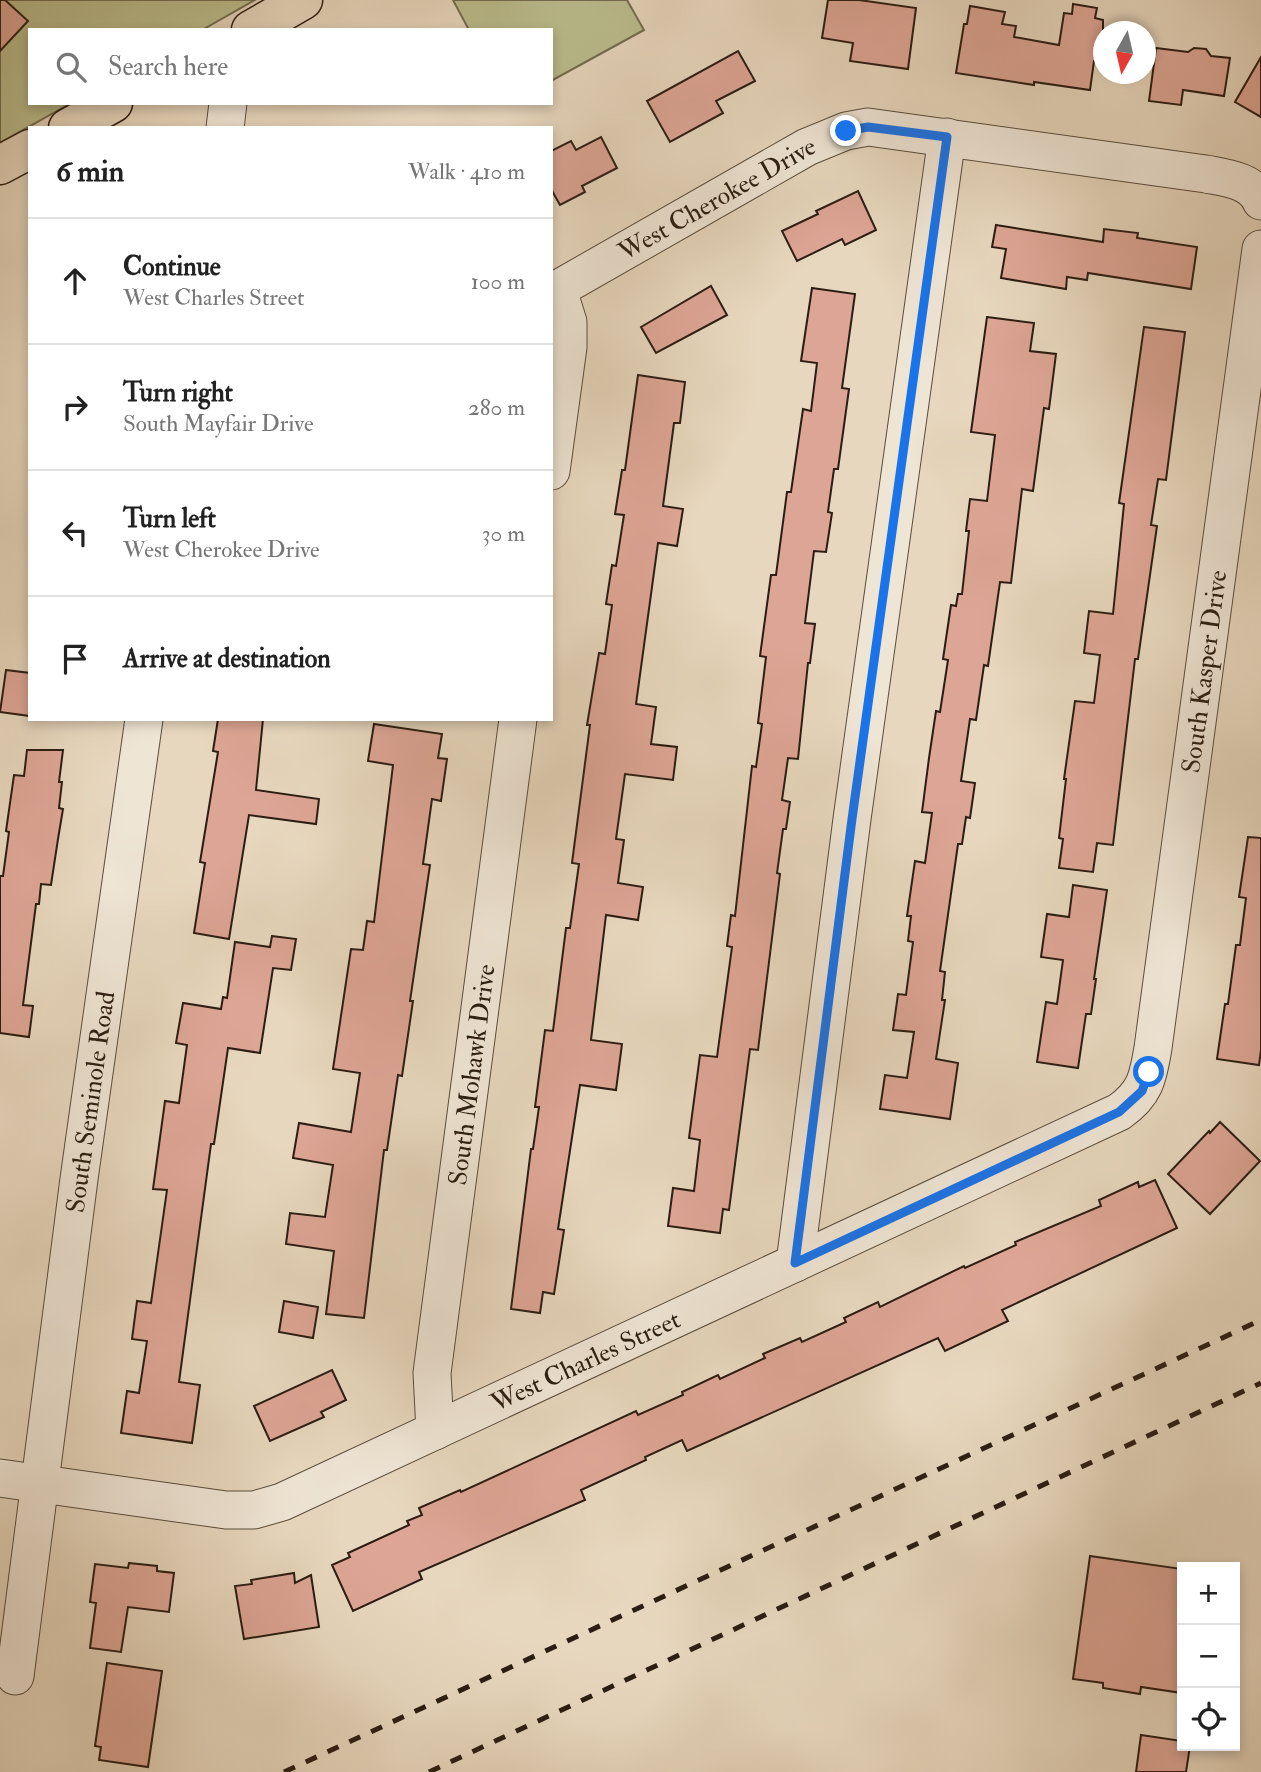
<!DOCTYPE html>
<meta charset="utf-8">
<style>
:root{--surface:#fff;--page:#f2f2f2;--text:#222;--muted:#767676;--line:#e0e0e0}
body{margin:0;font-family:"IM FELL Double Pica",serif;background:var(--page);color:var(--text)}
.controls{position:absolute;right:21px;bottom:21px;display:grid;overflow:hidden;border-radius:0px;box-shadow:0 4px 10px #0003}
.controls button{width:63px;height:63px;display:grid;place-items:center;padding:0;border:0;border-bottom:2px solid var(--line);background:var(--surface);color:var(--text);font:35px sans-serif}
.compass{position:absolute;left:1093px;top:21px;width:63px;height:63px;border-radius:50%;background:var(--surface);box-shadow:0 4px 10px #0003;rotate:188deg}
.stop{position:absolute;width:21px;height:21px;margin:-16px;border:5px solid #1a73e8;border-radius:50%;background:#fff}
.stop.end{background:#1a73e8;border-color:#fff;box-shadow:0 2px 7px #0008}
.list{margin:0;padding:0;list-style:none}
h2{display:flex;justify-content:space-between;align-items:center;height:91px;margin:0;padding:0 28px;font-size:30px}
h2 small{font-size:23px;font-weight:400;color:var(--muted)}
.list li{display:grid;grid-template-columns:46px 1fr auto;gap:21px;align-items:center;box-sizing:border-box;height:126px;padding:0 28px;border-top:2px solid var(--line)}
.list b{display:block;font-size:26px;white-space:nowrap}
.list p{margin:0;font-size:23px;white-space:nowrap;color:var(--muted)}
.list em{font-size:23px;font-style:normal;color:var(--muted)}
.icon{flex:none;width:38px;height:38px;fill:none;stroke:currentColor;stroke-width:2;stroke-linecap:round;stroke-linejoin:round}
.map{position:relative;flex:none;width:1261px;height:1772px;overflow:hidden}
.search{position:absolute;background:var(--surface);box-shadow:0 4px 10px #0003;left:28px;top:28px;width:525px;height:77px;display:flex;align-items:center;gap:18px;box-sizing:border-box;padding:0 24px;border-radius:0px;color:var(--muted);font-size:26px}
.panel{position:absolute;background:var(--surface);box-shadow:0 4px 10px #0003;left:28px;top:126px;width:525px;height:595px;border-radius:0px}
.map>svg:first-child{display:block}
.green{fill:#bbbd8e;stroke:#736d50;stroke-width:2}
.building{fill:#dda595;stroke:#2b1d11;stroke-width:2}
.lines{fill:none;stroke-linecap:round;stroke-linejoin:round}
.minor-casing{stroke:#5a4c3c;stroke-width:39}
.major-casing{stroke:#2b1d11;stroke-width:41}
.minor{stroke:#efe5d5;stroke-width:37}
.major{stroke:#e7d7be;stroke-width:38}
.rail{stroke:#2b1d11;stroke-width:5;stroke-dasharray:12 12;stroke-linecap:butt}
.route{stroke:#1a73e8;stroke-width:9}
.labels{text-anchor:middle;stroke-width:5;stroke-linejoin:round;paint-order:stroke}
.street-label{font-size:26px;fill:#2b1d11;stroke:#efe5d5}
</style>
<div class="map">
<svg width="1261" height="1772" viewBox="0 0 1261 1772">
<rect width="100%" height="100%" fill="#e7d7be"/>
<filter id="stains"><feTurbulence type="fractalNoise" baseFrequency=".00286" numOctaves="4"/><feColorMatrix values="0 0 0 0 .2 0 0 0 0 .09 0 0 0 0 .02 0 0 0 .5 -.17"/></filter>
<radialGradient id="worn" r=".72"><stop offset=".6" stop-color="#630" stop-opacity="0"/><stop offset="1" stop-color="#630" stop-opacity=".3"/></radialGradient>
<!-- green -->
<g class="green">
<polygon points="0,0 255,0 202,30 30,30 30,103 71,103 0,143"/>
<polygon points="453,0 627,0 644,30 551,81 551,30 469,30"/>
</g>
<!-- building -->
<g class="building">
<polygon points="0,0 5,0 28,21 0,51"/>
<polygon points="828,0 859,0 916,8 908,69 850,61 853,43 822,38"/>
<polygon points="1073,4 1097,8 1095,18 1103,20 1103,62 1094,61 1090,90 1034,82 1034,85 956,73 964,24 967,24 970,6 1005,12 1002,24 1016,26 1014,37 1059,45 1064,13 1072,14"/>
<polygon points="1156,48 1188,52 1194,48 1206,49 1211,56 1230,58 1224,96 1183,90 1181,105 1149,101"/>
<polygon points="738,51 755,81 716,101 723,113 670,142 647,101"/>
<polygon points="1261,57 1261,117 1235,102"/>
<polygon points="601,137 617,168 582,186 585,192 560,205 551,189 551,151 571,141 576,150"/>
<polygon points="858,191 876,230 845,245 842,239 797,261 782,231 818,214 816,211"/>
<polygon points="996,225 1103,242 1104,229 1138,233 1137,238 1197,247 1191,289 1088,273 1087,280 1067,277 1066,289 1001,278 1006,249 992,247"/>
<polygon points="711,286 727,315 656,353 641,327"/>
<polygon points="812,288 855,294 842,388 849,389 838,469 834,469 828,512 832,513 826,552 814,551 805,623 815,624 810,663 808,663 798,759 788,758 782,800 790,802 786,829 783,829 777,873 780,874 758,1050 750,1049 729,1210 723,1209 720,1233 668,1226 673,1188 694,1191 700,1140 689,1138 700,1055 717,1057 732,947 727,946 731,915 735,916 752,766 756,767 762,724 758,723 766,657 760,656 771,575 776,575 787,492 791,492 803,409 811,411 817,363 801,361"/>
<polygon points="987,317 1034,323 1030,351 1056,354 1049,409 1044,408 1033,491 1022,489 1011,583 1000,582 988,666 984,665 976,720 970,719 961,781 975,783 970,818 966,817 962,844 958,844 940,971 945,972 942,1000 945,1000 936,1059 958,1063 950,1119 880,1109 885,1075 907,1078 914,1032 893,1030 898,994 906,995 913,942 908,941 911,916 907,916 915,861 925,863 932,813 922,812 929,758 936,711 940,712 948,660 943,659 951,605 956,606 958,594 962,594 969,531 966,531 970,499 987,501 995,435 971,432"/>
<polygon points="1144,327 1185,332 1166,480 1158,479 1151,525 1157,526 1138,659 1135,659 1113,845 1097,843 1093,872 1059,868 1063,839 1059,838 1066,779 1064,779 1075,701 1094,703 1100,655 1084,653 1089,611 1113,614 1124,504 1119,503"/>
<polygon points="638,375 685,382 680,423 674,423 663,506 683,509 677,546 658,543 636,704 656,707 651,744 677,747 673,780 625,774 616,839 624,840 618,883 643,887 638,920 606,915 591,1040 622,1044 616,1090 580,1085 558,1229 564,1230 554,1294 543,1292 540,1313 511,1309 531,1149 533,1149 539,1107 535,1107 545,1030 553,1031 566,928 570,928 579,864 572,863 590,725 587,725 599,653 605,654 612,605 606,604 612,565 616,566 624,515 615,514 622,470 625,470"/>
<polygon points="6,670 30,673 30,716 0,712"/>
<polygon points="218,719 263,719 256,790 319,799 316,824 249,815 229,939 194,933 205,863 200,862 218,752 213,751"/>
<polygon points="374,724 442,734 438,758 447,759 441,801 432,799 423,864 430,865 410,1001 413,1001 402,1076 398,1075 387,1150 384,1150 364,1318 326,1314 334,1251 286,1244 290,1213 325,1217 333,1165 293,1158 299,1123 351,1132 360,1073 333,1069 351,949 363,950 367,921 374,922 393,765 368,761"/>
<polygon points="27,750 63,750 59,782 62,782 59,808 63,809 58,839 51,885 41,884 39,904 36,904 23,1005 33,1006 29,1037 0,1033 0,876 3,876 9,832 6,831 14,775 24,776"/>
<polygon points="1248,837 1261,838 1261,1050 1259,1065 1217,1059 1225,1004 1228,1004 1236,945 1240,945 1246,898 1239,897"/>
<polygon points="1073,885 1107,890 1094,979 1096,979 1091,1014 1086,1014 1078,1068 1037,1062 1046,1002 1057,1004 1063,960 1041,957 1047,914 1069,917"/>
<polygon points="272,936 296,939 291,970 273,968 260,1053 228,1048 214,1144 211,1144 179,1382 200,1385 192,1443 121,1433 127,1391 139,1393 147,1341 132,1339 137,1301 151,1303 167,1190 153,1189 165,1101 179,1103 187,1045 176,1043 183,1003 221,1009 223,997 227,998 235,942 270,947"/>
<polygon points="1220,1122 1260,1161 1210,1214 1168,1174 1209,1131 1210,1133"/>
<polygon points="1155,1180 1177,1228 1002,1310 1008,1321 945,1351 938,1338 687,1451 682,1440 645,1457 646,1460 581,1490 585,1500 419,1572 422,1579 353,1611 332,1565 350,1557 348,1553 409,1525 407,1521 422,1515 419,1508 460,1490 461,1492 636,1411 638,1415 683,1395 682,1392 718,1375 720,1379 765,1358 763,1354 800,1338 802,1342 846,1322 844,1318 878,1302 880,1307 964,1266 965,1268 1016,1245 1015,1242 1101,1206 1099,1200 1138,1182 1139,1187"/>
<polygon points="284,1301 318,1307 313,1338 279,1332"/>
<polygon points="332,1370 346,1400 321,1412 324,1417 270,1441 254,1406"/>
<polygon points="1090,1556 1182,1569 1182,1693 1141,1687 1140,1694 1103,1688 1103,1683 1073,1679"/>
<polygon points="129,1563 157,1566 157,1571 174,1573 169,1612 128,1607 121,1652 90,1648 96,1603 90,1602 95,1564 128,1568"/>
<polygon points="294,1573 295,1583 311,1575 319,1627 244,1639 235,1586 252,1584 251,1580"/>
<polygon points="107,1663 162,1671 148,1767 99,1760 101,1747 95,1746"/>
<polygon points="1141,1735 1182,1741 1182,1746 1190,1746 1186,1772 1136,1772"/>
</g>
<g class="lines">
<defs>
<g id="minor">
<polyline points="225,128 228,103"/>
<path id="s1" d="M 551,293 L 807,147 L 846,131 L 868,127 L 1206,174 C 1226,178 1252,180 1261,201"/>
<polyline points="551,471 568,347 568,322 558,290"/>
<polyline points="795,1263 852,819 947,137"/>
<path id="s2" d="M 435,1431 L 432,1373 L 518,719"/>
<path id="s3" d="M 0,1478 L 226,1510 L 254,1510 L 282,1502 L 1119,1112 C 1145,1094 1148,1078 1153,1048 L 1261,249"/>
<path id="s4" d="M 15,1676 L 79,1179 L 144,719"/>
</g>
<g id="major">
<polyline points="251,30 303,0"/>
<polyline points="68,128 113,103"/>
<polyline points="0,165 30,149"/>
</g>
</defs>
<!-- minor casing -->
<use href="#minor" class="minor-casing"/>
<!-- major casing -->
<use href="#major" class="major-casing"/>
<!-- minor -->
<use href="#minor" class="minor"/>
<!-- major -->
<use href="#major" class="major"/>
<!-- rail -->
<g class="rail">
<polyline points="284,1772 1261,1320"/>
<polyline points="429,1772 1261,1383"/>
</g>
</g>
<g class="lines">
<!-- route -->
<polyline class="route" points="846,131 868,127 947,137 852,819 795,1263 1119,1112 1142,1091 1149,1072"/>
</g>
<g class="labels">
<!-- street labels -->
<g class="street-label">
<text dy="9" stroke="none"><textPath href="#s1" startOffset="191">West Cherokee Drive</textPath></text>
<text dy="9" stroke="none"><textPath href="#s3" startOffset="1664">South Kasper Drive</textPath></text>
<text dy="9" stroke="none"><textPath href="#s2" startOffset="359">South Mohawk Drive</textPath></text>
<text dy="9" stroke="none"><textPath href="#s4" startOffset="579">South Seminole Road</textPath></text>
<text dy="9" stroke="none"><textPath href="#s3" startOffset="620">West Charles Street</textPath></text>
</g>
</g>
<rect width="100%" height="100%" filter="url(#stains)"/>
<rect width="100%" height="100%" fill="url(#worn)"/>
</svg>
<div class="controls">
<button>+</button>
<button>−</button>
<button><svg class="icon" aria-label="locate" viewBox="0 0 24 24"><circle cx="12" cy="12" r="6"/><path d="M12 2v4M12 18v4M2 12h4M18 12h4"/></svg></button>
</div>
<svg class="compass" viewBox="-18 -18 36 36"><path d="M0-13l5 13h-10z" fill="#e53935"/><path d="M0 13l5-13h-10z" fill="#767676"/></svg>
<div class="stop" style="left:1149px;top:1072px"></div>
<div class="stop end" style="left:846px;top:131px"></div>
<div class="search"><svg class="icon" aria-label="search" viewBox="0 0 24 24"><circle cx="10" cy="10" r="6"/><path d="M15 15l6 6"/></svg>Search here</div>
<section class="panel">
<h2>6 min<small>Walk · 410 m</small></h2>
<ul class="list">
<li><svg class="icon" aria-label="ahead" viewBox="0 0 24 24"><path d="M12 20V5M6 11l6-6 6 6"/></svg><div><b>Continue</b><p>West Charles Street</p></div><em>100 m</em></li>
<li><svg class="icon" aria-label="right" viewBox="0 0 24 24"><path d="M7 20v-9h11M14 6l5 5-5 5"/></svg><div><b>Turn right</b><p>South Mayfair Drive</p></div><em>280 m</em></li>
<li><svg class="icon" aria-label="left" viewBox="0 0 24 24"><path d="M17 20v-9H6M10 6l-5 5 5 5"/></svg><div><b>Turn left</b><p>West Cherokee Drive</p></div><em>30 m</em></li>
<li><svg class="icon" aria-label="arrive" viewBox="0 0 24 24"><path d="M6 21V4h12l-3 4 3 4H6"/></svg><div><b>Arrive at destination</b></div></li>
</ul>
</section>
</div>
